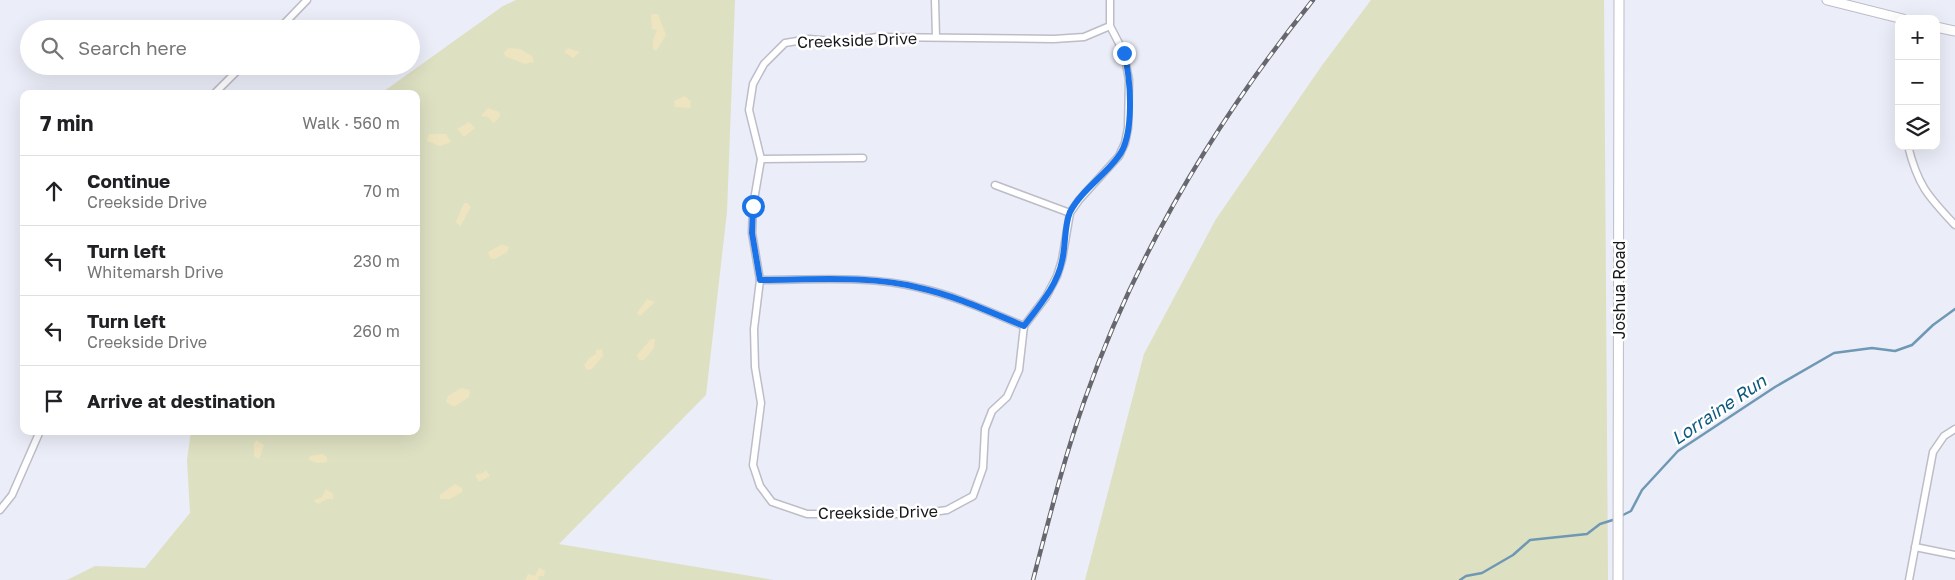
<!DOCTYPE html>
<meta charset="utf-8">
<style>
:root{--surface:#fff;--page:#f6f6f6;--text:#202124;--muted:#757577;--line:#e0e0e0}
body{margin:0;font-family:"Golos Text",sans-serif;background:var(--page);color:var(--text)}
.controls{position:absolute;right:15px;top:15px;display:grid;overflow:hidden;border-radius:10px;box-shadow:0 5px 20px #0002}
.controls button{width:45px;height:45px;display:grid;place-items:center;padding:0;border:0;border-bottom:1px solid var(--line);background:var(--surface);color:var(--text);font:25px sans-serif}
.stop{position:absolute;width:15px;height:15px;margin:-11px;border:4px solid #1a73e8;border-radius:50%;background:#fff}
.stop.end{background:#1a73e8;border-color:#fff;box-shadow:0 1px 5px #0008}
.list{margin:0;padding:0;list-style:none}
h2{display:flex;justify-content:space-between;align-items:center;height:65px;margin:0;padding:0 20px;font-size:21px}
h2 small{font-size:16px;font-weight:400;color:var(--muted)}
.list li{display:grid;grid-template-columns:32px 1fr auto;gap:15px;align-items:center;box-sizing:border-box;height:70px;padding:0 20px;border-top:1px solid var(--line)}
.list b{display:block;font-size:19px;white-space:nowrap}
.list p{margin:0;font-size:16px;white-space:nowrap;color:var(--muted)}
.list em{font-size:16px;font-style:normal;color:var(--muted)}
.icon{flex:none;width:28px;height:28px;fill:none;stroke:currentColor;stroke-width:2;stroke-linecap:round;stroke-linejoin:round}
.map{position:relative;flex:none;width:1955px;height:580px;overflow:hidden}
.search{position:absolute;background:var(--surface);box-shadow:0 5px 20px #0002;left:20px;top:20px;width:400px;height:55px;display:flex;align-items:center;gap:12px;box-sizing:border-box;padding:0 18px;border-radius:28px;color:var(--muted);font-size:19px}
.panel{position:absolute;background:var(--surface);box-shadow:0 5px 20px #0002;left:20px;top:90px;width:400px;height:345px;border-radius:10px}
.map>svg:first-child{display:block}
.green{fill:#dee0c2}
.sand{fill:#eee4bf}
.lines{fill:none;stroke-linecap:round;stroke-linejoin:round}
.stream{stroke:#6e98b3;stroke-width:2.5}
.street-casing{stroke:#bcbdc8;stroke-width:9}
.secondary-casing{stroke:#bcbdc8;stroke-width:11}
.street{stroke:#fff;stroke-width:6}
.secondary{stroke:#fff;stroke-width:9}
.rail-casing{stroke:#67686f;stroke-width:4.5}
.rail{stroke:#fff;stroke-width:2.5;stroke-dasharray:8;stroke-linecap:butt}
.route{stroke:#1a73e8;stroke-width:6}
.labels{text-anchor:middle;stroke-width:5;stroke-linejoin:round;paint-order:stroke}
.street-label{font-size:16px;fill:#16171b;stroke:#fff}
.water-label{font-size:18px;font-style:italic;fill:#0d5a7f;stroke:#fff}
</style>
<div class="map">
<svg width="1955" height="580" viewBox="0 0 1955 580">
<rect width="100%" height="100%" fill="#ebedf8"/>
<!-- green -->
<g class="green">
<polygon points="516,0 735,0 727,212 706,395 559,544 774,580 67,580 95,566 145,568 190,513 187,460 191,431 416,431 416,94 380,94 503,6"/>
<polygon points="1371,0 1604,0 1608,580 1085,580 1144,354 1216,219 1323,64"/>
</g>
<!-- sand -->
<g class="sand">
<polygon points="653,14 658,14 666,35 656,51 653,49 653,40 657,30 652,29 651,15"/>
<polygon points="509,48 520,49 532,56 534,62 525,64 505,56 504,52"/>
<polygon points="568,48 580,52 573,58 564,52"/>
<polygon points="685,96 691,102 690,108 675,107 674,101"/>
<polygon points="488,108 499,112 500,116 494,123 488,117 481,116"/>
<polygon points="469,122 475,128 464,137 457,129"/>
<polygon points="429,134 446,134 451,142 440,146 427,141"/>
<polygon points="464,203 467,203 471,207 460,227 456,222"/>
<polygon points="502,244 509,247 507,252 495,259 490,258 488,252"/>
<polygon points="647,299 655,302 640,316 637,313"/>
<polygon points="651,339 655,339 654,348 644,360 639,360 637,355"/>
<polygon points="602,349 603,356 592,369 587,370 584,365 589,358 596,354 596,350"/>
<polygon points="461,388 470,390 469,397 454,407 446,402 448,396"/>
<polygon points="256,440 264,445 259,459 254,456 254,444"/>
<polygon points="323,454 327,457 327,462 317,463 309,460 310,456"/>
<polygon points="486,470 490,476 479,482 475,475 483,473"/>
<polygon points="455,484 462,488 462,492 450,499 440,499 440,495"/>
<polygon points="326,489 333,494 333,499 327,499 318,504 315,502 314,500 322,497"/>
<polygon points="539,567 545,571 544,576 539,576 538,580 525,580 528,574 535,576"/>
</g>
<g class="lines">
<!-- stream -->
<g class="stream">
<polyline points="1621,516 1631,511 1642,490 1678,451 1775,387 1834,353 1872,348 1895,351 1912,345 1933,325 1955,309"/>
<polyline points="1460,580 1466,576 1482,573 1513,555 1530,540 1587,534 1600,524 1616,519"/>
</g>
<defs>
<g id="street">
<polyline points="935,0 936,37"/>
<polyline points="1110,0 1110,26 1124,53 1129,80 1128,128 1125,143 1119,156 1079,200 1070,213 1062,260 1057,276 1046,297 1024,326 1019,370 1007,397 992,411 985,429 983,468 973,496 947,510 918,514 807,514 772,502 760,486 753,465 761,403 755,367 754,329 760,280 752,233 753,206 761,159 749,110 753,84 764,64 785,43 809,39 843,42 877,37 1054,39 1084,37 1110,26"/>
<polyline points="279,29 307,0"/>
<polyline points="214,94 242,66"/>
<path d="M 1908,146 C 1918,186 1928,196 1955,225"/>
<polyline points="761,159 863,158"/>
<polyline points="995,185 1070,213"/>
<path d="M 760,280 C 812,280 869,275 920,288 C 956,296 990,312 1024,326"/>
<polyline points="0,510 12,495 40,431"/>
<polyline points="1915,547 1955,555"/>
<polyline points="1909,580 1933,452 1944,436 1955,429"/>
</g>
<g id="secondary">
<polyline points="1827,0 1903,19"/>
<polyline points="1936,27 1955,31"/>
<polyline points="1618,580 1619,0"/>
</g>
</defs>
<!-- street casing -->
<use href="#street" class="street-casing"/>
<!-- secondary casing -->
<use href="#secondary" class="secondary-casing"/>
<!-- street -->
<use href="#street" class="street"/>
<!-- secondary -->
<use href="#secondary" class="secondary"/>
<defs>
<path id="rail" d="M 1033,580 C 1049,519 1064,458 1085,399 C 1136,254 1217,119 1313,0"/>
</defs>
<!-- rail casing -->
<use href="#rail" class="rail-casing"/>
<!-- rail -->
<use href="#rail" class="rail"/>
</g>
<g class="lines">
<!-- route -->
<path class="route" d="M 753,206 L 752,233 L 760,280 C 812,280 869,275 920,288 C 956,296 990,312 1024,326 C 1039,306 1057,286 1062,261 C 1066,245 1064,226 1070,212 C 1081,191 1104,176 1118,157 C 1135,136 1131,79 1124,53"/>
</g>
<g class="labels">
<!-- street labels -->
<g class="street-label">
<text transform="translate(857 40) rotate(-2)" y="6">Creekside Drive</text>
<text transform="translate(1619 290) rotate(-90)" y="6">Joshua Road</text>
<text transform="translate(878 512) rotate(-1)" y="6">Creekside Drive</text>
</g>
<!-- water labels -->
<g class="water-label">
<text transform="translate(1719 410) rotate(-34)" y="6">Lorraine Run</text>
</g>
</g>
</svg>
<div class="controls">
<button>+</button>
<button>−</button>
<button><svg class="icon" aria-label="layers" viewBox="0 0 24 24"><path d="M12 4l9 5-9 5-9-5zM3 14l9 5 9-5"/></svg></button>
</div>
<div class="stop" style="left:753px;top:206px"></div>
<div class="stop end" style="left:1124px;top:53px"></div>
<div class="search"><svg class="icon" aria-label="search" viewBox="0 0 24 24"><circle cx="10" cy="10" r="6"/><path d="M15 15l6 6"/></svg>Search here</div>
<section class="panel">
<h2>7 min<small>Walk · 560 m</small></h2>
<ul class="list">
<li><svg class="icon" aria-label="ahead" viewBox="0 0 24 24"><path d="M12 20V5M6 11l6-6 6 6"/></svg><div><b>Continue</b><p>Creekside Drive</p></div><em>70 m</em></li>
<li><svg class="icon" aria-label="left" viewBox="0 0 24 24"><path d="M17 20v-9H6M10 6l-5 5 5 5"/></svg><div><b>Turn left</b><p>Whitemarsh Drive</p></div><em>230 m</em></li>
<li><svg class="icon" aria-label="left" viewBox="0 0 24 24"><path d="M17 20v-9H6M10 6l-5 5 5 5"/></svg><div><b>Turn left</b><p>Creekside Drive</p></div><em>260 m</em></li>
<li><svg class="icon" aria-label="arrive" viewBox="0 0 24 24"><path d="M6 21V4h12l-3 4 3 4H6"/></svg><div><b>Arrive at destination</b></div></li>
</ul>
</section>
</div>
